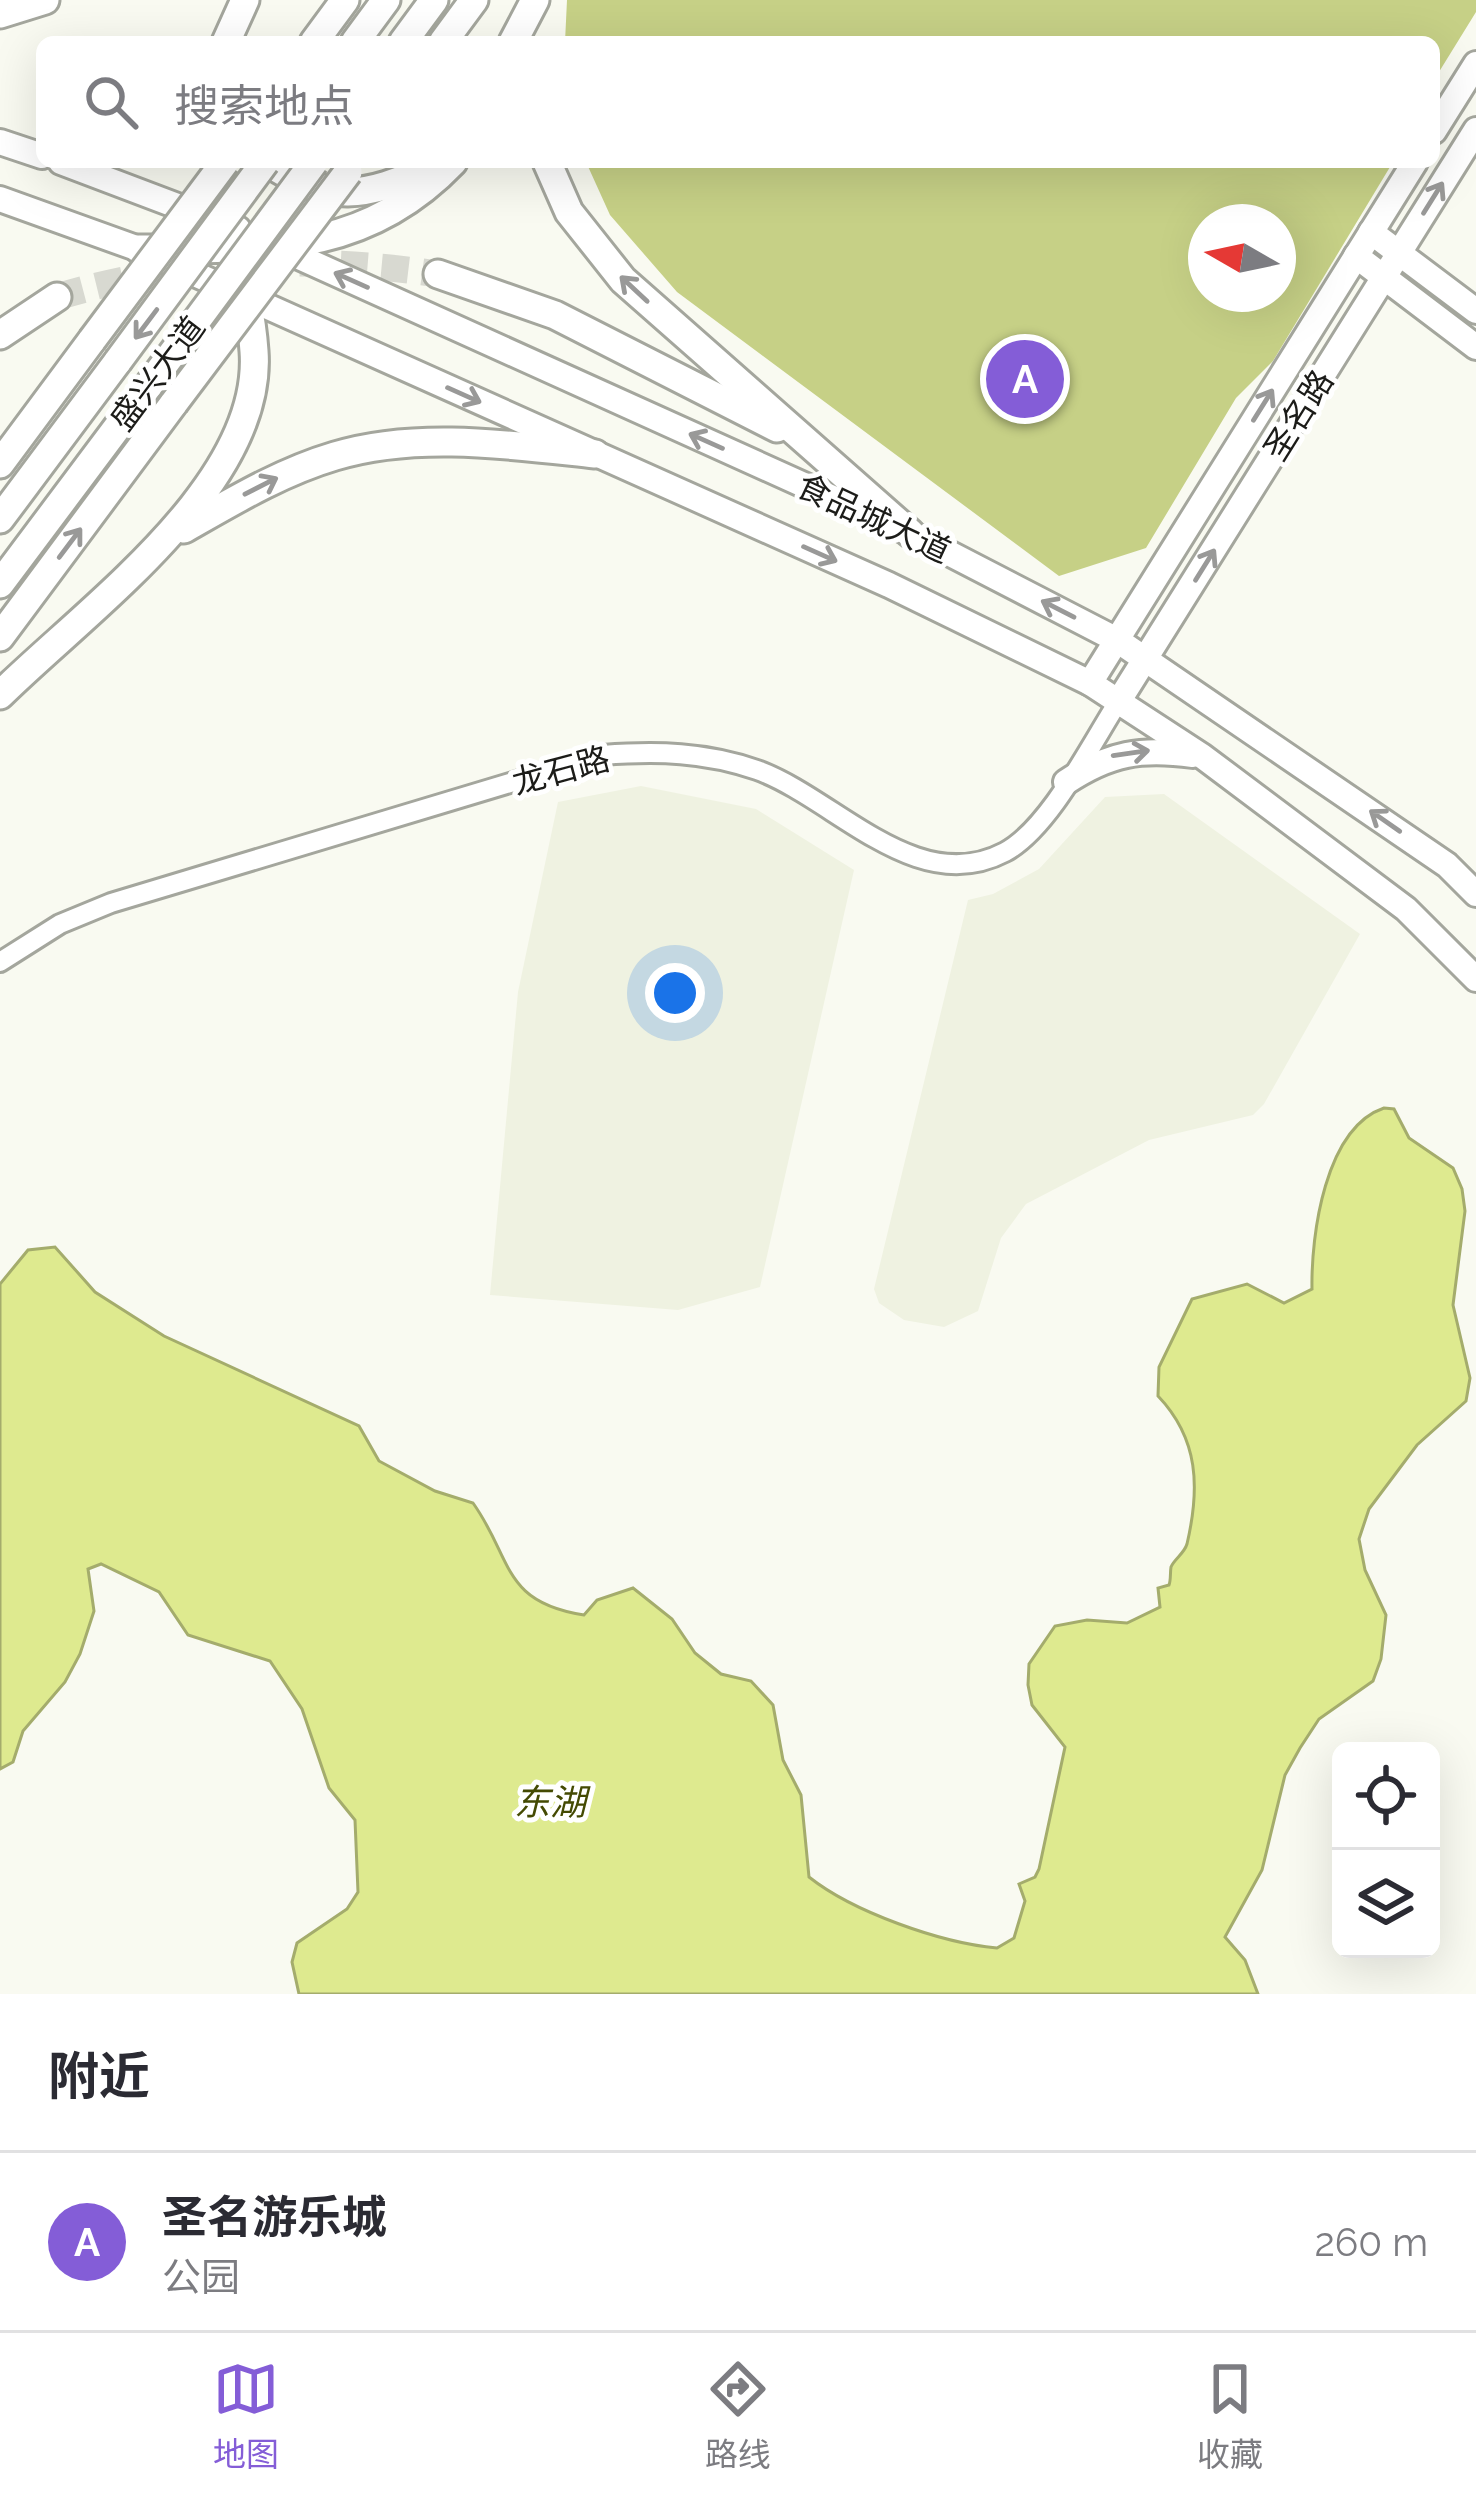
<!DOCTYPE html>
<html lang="zh">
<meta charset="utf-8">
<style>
:root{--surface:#fff;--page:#f2f2f3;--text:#2b2b33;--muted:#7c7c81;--line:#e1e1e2;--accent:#845dd7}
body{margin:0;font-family:Raleway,"Noto Sans SC",sans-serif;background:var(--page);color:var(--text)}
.controls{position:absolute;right:36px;bottom:36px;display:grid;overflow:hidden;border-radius:18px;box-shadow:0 12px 48px #0002}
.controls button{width:108px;height:108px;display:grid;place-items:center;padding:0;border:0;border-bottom:3px solid var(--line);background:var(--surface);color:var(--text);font:60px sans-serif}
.compass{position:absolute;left:1188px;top:204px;width:108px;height:108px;border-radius:50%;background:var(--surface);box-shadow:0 12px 48px #0002;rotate:279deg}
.you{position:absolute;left:675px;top:993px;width:42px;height:42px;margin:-30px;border:9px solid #fff;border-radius:50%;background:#1a73e8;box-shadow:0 0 0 18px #1a73e833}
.badge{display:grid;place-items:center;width:78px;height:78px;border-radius:50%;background:var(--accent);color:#fff;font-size:39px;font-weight:700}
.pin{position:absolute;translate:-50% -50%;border:6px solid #fff;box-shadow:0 3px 12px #0006}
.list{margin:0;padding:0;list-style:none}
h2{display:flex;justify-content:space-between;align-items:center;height:156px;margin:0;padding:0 48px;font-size:51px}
h2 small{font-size:39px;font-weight:400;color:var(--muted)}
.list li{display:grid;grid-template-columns:78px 1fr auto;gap:36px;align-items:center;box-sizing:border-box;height:180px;padding:0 48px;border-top:3px solid var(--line)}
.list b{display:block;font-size:45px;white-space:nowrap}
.list p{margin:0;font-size:39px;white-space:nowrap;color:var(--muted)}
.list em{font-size:39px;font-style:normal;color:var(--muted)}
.icon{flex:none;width:66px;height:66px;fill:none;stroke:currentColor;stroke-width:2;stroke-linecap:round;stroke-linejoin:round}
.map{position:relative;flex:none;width:1476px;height:1994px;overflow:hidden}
.search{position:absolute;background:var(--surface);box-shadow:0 12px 48px #0002;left:36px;right:36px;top:36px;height:132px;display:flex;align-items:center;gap:30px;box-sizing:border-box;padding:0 42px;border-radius:18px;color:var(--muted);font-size:45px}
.sheet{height:336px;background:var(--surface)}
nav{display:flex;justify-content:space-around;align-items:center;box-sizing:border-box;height:168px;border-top:3px solid var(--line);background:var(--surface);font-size:33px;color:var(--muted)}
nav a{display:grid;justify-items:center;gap:6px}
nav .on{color:var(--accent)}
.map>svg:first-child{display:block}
.built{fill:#eff2e1}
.green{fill:#c6d086;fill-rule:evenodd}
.water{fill:#deea8f;stroke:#a4ac6c;stroke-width:3}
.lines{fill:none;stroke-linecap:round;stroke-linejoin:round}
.highway-tunnel{stroke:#d8d9d1;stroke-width:27;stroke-dasharray:27 14;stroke-linecap:butt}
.minor-casing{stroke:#a4a69d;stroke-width:24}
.major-casing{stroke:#a4a69d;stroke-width:30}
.highway-casing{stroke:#a4a69d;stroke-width:33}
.minor{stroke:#fff;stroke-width:18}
.major{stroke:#fff;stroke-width:24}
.highway{stroke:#fff;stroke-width:27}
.highway-bridge-casing{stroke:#a4a69d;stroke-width:33;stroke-linecap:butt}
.highway-bridge{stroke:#fff;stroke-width:27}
.oneway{stroke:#999998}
.labels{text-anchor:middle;stroke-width:10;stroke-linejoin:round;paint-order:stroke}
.street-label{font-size:33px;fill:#1c1c19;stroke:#fff}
.water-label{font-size:36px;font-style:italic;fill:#444a03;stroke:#fff}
</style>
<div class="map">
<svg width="1476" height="1994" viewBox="0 0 1476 1994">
<rect width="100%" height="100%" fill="#f9faf1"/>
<!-- built -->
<g class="built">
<polygon points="641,786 756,809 854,870 760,1287 678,1310 490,1295 518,992 558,802"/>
<polygon points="1164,794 1360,934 1264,1104 1253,1115 1149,1140 1026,1204 1001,1238 978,1311 944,1327 904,1320 879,1303 874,1289 968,900 993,894 1039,869 1105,797"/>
</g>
<!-- green -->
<g class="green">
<polygon points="567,0 1476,0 1476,12 1434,80 1434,42 565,42"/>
<path d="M 586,162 L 1393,162 L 1273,361 L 1236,398 L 1146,548 L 1059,576 L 677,292 L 610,215 ZM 1206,222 L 1278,222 L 1278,294 L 1206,294 Z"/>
</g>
<!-- water -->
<path class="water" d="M 1384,1108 L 1394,1109 L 1409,1138 L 1453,1168 L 1462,1189 L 1465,1211 L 1453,1305 L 1470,1378 L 1466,1401 L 1417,1445 L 1369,1509 L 1359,1539 L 1365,1570 L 1386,1615 L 1381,1659 L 1373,1681 L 1319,1719 L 1300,1748 L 1285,1775 L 1262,1870 L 1225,1937 L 1245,1960 L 1258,1994 L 299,1994 L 292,1962 L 297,1943 L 347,1909 L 358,1892 L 355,1820 L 329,1788 L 302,1709 L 270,1661 L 188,1635 L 159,1592 L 101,1564 L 88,1569 L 94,1611 L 80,1654 L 65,1682 L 23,1731 L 13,1762 L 0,1769 L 0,1284 L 28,1250 L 55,1247 L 95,1292 L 164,1336 L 359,1426 L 379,1461 L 435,1491 L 473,1503 C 513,1559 501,1602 584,1615 L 597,1600 L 633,1588 L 672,1619 L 695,1653 L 721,1674 L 751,1681 L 773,1705 L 783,1760 L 801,1795 L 809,1877 C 853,1912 941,1943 997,1948 L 1014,1938 L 1025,1901 L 1019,1884 L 1035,1877 L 1039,1869 L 1065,1747 L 1032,1705 L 1028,1685 L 1029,1664 L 1055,1626 L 1087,1620 L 1127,1623 L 1160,1607 L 1158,1588 L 1169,1585 C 1171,1580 1170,1573 1171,1567 C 1174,1559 1184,1554 1187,1544 C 1200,1488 1199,1439 1158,1396 L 1159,1367 L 1192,1299 L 1247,1284 L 1284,1303 L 1312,1289 C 1311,1235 1325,1128 1384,1108 Z"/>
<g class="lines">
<!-- highway-tunnel -->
<path class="highway-tunnel" d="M 57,297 C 183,259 308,255 438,274"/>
<defs>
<path id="minor" d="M 0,962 L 60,924 L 111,903 L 603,755 C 657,751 705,752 757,770 C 835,798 916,899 1005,852 C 1050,828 1092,742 1120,699"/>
<g id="major">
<polyline points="1434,131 1476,64"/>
<polyline points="0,142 42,156"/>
<polyline points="61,162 238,229"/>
<polyline points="0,199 139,249 889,585 1090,683 1202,756 1406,909 1476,979"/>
<polyline points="1371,232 1476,311"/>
<polyline points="275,246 910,533 1117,640 1447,865 1476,894"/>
<polyline points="1356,256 1476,347"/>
<polyline points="1090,683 1415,162"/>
<polyline points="1120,699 1476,130"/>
<path d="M 1066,782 C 1110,753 1141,748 1193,755"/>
</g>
<g id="highway">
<polyline points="0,14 45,0"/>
<polyline points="226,42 245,0"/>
<polyline points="314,42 345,0"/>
<polyline points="355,42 386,0"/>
<polyline points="403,42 434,0"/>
<polyline points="443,42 474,0"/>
<polyline points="513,42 535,0"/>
<path d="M 268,162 C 331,205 364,197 431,168"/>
<polyline points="547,162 569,212 623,280 910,533"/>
<path d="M 139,249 C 261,248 362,257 453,162"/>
<polyline points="438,274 555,315 777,428"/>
<polyline points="0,335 57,297"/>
<polyline points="0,464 92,340"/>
<polyline points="0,519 118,361"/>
<path d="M 184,529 C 233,501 281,472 335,456 C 417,431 511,445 595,454"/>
<polyline points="0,584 149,385"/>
<polyline points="0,637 174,403"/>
<path d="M 0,695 C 87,609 264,484 254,351 C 250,289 226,225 217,162"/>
</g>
</defs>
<!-- minor casing -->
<use href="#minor" class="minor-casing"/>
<!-- major casing -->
<use href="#major" class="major-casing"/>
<!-- highway casing -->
<use href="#highway" class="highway-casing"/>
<!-- minor -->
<use href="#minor" class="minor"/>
<!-- major -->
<use href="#major" class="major"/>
<!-- highway -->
<use href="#highway" class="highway"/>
<defs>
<g id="highway-bridge">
<polyline points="92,340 225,162"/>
<polyline points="118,361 265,162"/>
<polyline points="149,385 314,162"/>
<polyline points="174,403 348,172"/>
</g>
</defs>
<!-- highway-bridge casing -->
<use href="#highway-bridge" class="highway-bridge-casing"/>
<!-- highway-bridge -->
<use href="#highway-bridge" class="highway-bridge"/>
</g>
<!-- one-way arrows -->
<defs><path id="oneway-shaft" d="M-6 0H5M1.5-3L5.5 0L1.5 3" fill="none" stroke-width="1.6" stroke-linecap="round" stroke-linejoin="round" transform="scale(3)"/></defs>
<g class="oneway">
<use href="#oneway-shaft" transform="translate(1433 198) rotate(-58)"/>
<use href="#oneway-shaft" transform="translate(351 280) rotate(-156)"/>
<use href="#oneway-shaft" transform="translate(634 289) rotate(-137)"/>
<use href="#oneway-shaft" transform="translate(146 324) rotate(127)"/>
<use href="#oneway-shaft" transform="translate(464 395) rotate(24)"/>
<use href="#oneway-shaft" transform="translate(1263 405) rotate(-58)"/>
<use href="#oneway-shaft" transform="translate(706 441) rotate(-156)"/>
<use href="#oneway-shaft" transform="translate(261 486) rotate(-27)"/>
<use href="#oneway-shaft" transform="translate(70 543) rotate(-53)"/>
<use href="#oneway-shaft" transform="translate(820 554) rotate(24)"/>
<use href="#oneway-shaft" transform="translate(1205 565) rotate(-58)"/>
<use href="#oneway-shaft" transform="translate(1058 609) rotate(-153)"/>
<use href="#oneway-shaft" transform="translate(1131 753) rotate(-8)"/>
<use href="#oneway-shaft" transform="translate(1385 821) rotate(-145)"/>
</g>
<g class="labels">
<!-- street labels -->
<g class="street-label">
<text transform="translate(157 373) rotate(-53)" y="12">盛兴大道</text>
<text transform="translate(1298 415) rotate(-58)" y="12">圣名路</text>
<text transform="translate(874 518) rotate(25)" y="12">食品城大道</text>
<text transform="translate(561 770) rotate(-15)" y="12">龙石路</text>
</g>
<!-- water labels -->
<g class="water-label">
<text x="550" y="1815">东湖</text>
</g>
</g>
</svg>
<div class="controls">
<button><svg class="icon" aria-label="locate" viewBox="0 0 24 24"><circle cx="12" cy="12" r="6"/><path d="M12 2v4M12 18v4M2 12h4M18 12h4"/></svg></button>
<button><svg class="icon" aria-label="layers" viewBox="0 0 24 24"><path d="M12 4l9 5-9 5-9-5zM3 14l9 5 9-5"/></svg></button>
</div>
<svg class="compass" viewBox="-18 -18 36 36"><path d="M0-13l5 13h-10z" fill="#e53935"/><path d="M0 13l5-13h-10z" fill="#7c7c81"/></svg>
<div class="you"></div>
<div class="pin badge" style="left:1025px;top:379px">A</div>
<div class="search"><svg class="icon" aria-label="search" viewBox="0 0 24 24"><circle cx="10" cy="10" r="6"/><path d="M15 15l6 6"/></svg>搜索地点</div>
</div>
<section class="sheet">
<h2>附近<small></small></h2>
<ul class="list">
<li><span class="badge">A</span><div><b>圣名游乐城</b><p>公园</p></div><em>260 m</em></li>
</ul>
</section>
<nav>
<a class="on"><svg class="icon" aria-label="map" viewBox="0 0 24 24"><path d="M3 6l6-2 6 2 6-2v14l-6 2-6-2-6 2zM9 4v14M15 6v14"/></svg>地图</a>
<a><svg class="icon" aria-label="directions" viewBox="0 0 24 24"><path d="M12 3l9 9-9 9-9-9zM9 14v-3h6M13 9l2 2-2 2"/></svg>路线</a>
<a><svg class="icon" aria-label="saved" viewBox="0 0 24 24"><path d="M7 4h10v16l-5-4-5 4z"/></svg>收藏</a>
</nav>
